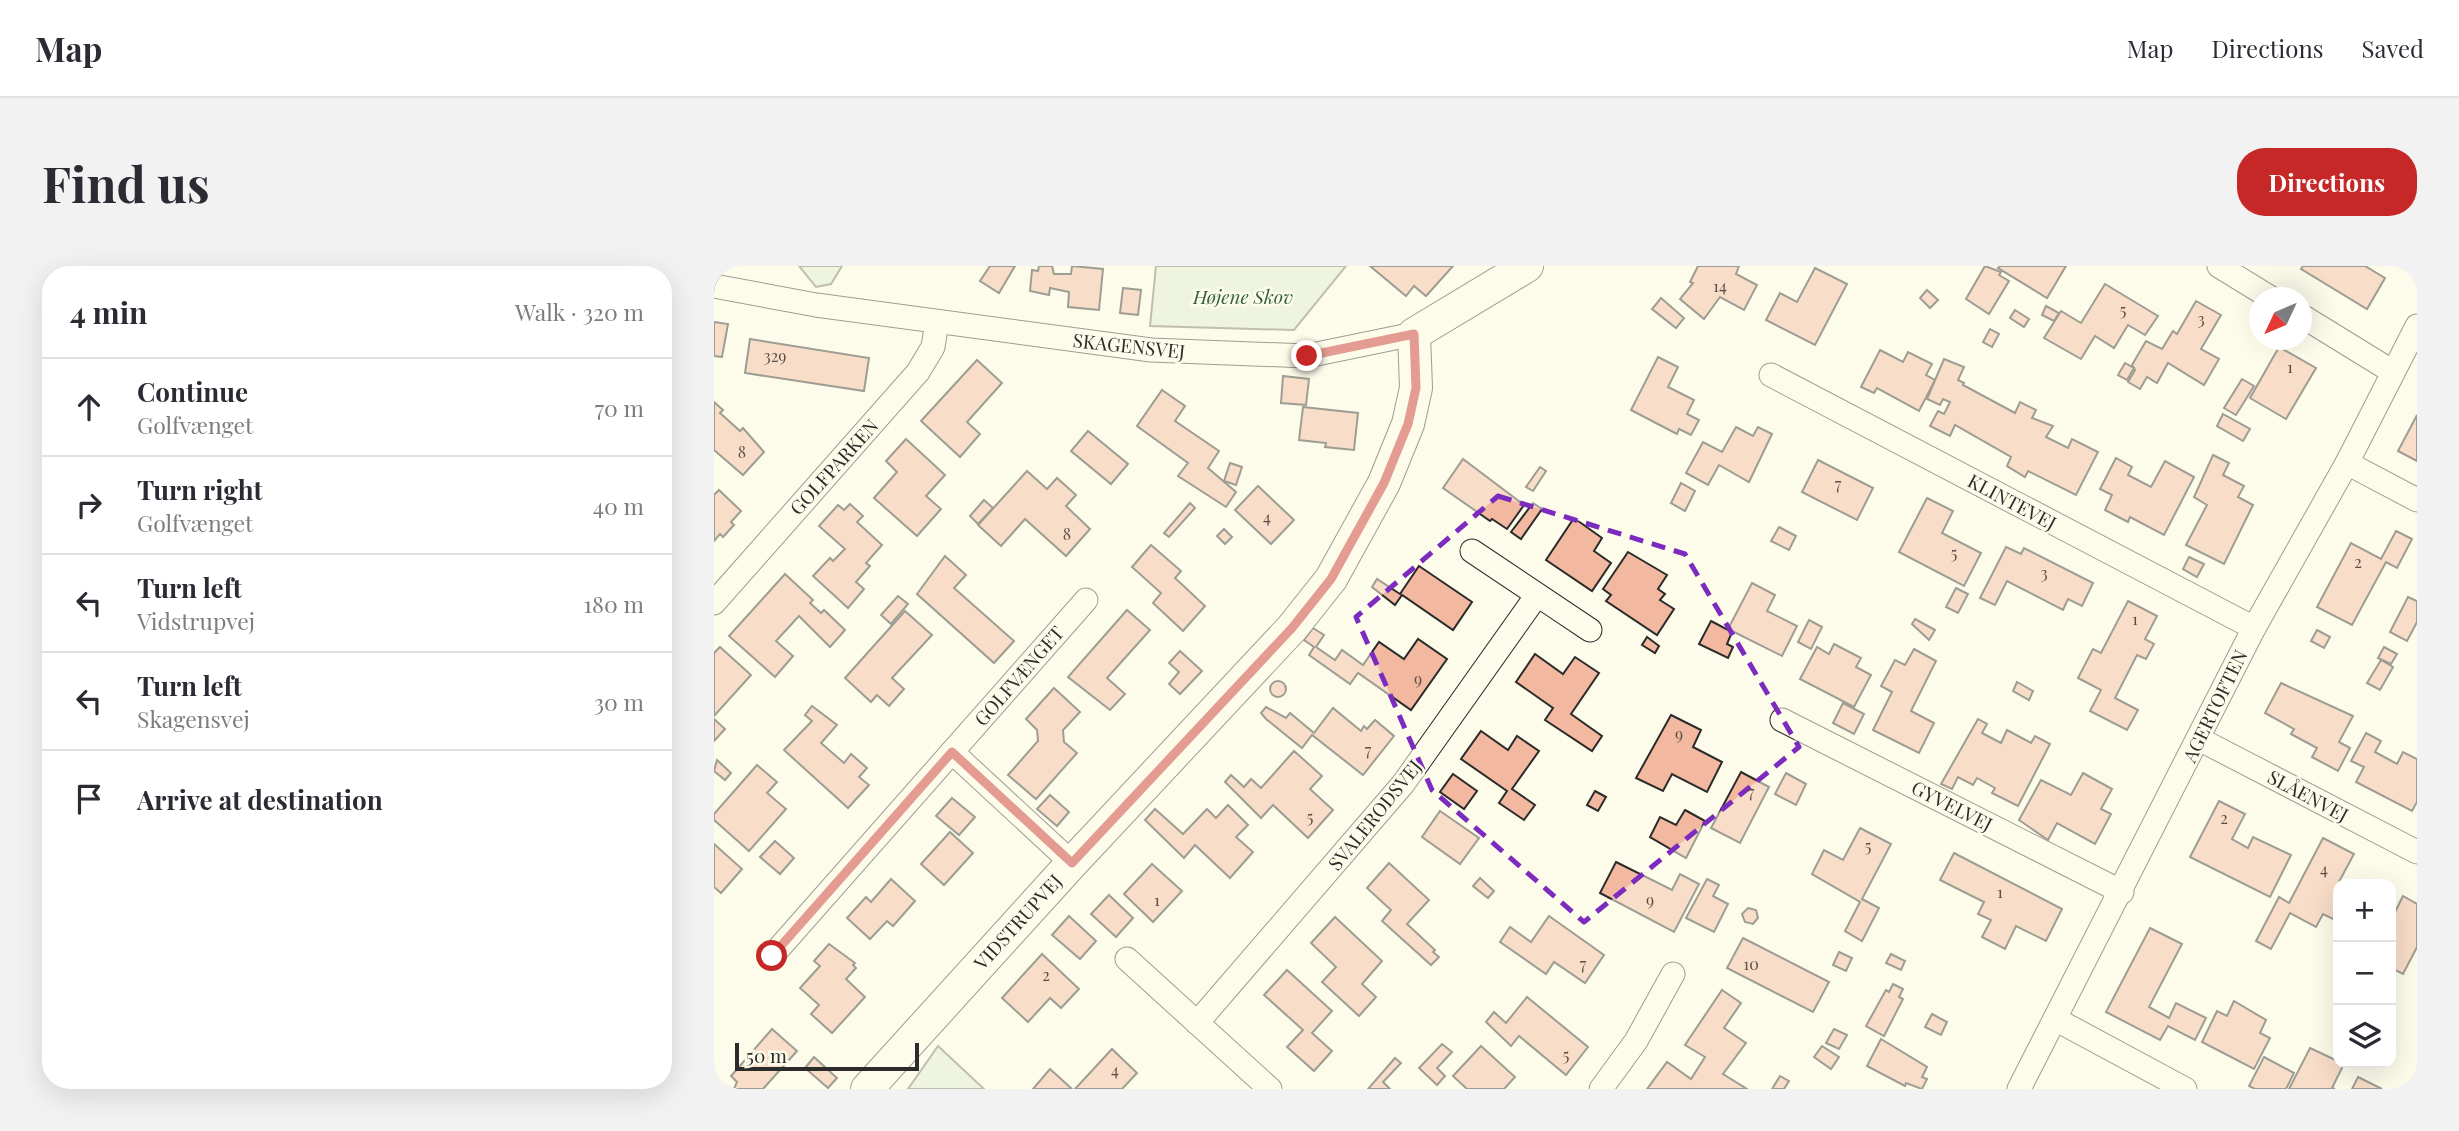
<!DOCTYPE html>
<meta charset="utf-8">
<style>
:root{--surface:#fff;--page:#f2f2f3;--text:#2b2b33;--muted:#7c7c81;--line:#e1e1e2;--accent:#c62828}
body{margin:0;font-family:"Playfair Display",serif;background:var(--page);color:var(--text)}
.controls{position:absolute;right:21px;bottom:21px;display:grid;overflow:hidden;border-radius:14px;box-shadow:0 7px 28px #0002}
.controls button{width:63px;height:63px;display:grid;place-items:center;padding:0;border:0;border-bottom:2px solid var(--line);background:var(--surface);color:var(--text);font:35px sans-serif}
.compass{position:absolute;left:1535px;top:21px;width:63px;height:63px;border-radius:50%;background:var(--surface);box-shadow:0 7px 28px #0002;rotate:226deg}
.scale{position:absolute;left:21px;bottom:18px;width:184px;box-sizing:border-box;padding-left:7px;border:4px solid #2b2b2b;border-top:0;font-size:19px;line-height:24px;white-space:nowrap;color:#2b2b2b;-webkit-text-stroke:5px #fdfbea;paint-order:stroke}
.stop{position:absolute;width:21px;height:21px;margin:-16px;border:5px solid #c62828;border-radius:50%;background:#fff}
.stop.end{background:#c62828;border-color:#fff;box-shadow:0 2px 7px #0008}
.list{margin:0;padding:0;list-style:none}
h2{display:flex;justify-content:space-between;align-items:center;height:91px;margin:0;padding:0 28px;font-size:30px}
h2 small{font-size:23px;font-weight:400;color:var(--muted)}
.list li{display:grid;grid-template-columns:46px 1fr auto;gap:21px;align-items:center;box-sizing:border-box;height:98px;padding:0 28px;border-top:2px solid var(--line)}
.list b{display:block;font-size:26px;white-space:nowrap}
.list p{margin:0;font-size:23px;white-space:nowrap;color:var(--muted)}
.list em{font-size:23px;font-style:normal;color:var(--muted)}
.icon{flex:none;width:38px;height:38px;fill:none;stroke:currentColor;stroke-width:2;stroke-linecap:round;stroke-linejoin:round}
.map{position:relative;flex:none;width:1703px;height:823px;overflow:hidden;border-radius:28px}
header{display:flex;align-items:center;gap:42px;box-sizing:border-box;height:98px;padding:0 35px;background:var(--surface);border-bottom:2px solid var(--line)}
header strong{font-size:33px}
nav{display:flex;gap:38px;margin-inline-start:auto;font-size:24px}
.intro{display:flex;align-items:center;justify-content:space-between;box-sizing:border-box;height:168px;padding:0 42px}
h1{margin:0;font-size:49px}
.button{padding:18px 32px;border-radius:28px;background:var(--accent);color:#fff;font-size:24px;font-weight:700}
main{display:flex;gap:42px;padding:0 42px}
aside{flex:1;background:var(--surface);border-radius:28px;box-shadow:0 7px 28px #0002}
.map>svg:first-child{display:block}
.green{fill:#deebd1;stroke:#74746e;stroke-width:2}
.building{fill:#f2b8a0;stroke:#2b2b2b;stroke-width:2}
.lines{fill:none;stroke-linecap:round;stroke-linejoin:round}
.street-casing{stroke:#2b2b2b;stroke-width:25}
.secondary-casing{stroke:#2b2b2b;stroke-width:34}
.street{stroke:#fdfbea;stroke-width:23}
.secondary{stroke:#fdfbea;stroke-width:32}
.route{stroke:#c62828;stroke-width:9}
.marked{fill:none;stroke:#7b2cbf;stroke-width:5;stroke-dasharray:14 9;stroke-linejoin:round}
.labels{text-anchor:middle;stroke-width:5;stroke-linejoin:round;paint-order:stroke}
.number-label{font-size:16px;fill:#5d4e48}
.park-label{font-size:19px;font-style:italic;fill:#34623c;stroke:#fdfbea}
.street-label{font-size:19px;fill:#2b2b2b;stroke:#fdfbea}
</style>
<header>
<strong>Map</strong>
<nav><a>Map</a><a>Directions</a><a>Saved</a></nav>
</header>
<div class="intro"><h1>Find us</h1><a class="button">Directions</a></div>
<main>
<aside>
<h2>4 min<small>Walk · 320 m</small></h2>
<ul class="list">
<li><svg class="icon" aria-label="ahead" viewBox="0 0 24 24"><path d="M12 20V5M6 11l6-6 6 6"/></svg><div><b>Continue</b><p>Golfvænget</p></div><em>70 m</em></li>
<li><svg class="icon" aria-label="right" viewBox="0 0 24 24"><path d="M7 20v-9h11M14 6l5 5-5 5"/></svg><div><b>Turn right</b><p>Golfvænget</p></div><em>40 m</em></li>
<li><svg class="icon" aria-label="left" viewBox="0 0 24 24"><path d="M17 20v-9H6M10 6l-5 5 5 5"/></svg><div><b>Turn left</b><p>Vidstrupvej</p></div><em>180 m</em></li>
<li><svg class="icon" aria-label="left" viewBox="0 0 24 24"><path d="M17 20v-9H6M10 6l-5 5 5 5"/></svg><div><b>Turn left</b><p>Skagensvej</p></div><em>30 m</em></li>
<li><svg class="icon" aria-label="arrive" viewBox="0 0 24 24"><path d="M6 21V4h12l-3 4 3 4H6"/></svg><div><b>Arrive at destination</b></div></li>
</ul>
</aside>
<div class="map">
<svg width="1703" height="823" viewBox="0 0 1703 823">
<rect width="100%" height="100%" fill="#fdfbea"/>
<!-- green -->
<g class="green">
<polygon points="85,0 128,0 117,18 102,21"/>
<polygon points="442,0 632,0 580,64 436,60"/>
<polygon points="224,780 270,823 194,823"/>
</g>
<!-- building -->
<g class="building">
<polygon points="276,0 301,0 285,27 266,15"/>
<polygon points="325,0 338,0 340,8 357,8 358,0 389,3 385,44 354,41 355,26 336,22 335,29 316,25 318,4 324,5"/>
<polygon points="656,0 739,0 712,30 700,20 692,30"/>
<polygon points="984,0 1025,0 1022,8 1043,19 1030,44 1006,31 990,53 966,33 979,17 976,16"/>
<polygon points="1271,0 1287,6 1285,9 1295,15 1275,48 1252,33"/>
<polygon points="1286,0 1352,0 1333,32 1284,2"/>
<polygon points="1589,0 1651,0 1671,12 1653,43 1587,3"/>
<polygon points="1101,2 1133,18 1101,79 1052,54 1066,27 1083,36"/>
<polygon points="1391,18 1444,50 1431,69 1414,59 1400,82 1381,70 1367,93 1330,72 1347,45 1367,57"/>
<polygon points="409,22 427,24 424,49 406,47"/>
<polygon points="1213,24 1224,34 1216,42 1206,32"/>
<polygon points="947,32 970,52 962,62 938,43"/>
<polygon points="1482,35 1507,49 1487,83 1505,93 1490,119 1454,97 1443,117 1433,111 1426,123 1414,116 1421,104 1418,99 1432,75 1448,83 1459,65 1463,68"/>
<polygon points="1332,40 1345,47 1340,55 1328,49"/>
<polygon points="1301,44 1315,53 1310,61 1296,52"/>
<polygon points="0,56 14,58 8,91 0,90"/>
<polygon points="1276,63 1285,68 1278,81 1269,76"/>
<polygon points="36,73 155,92 150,125 31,107"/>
<polygon points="1565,81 1602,102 1572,153 1536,132"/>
<polygon points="1166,84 1189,96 1194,86 1218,98 1212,109 1221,114 1205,145 1163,122 1160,127 1147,121"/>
<polygon points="944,91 964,101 954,121 980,134 973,148 985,154 977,169 965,163 963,168 917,144"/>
<polygon points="1230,93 1250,101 1244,114 1250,117 1249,119 1301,147 1306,136 1322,144 1318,152 1339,160 1332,171 1354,182 1358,173 1384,186 1362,229 1314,205 1311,211 1293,200 1297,191 1241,159 1236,170 1216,160 1224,145 1230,148 1236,136 1229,133 1226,139 1213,133"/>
<polygon points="263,94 288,117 253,156 266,168 246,191 207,155"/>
<polygon points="1411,97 1420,102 1413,114 1404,109"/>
<polygon points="569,110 595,113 592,139 567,137"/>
<polygon points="1528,113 1540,120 1522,149 1510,142"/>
<polygon points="448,124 471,140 461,155 505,185 494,202 522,226 512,241 464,210 474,197 423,160"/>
<polygon points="0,136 9,144 6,147 26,165 29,162 50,186 29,209 0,184"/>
<polygon points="589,141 644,147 640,184 611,181 612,177 585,174"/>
<polygon points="1509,148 1536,163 1529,175 1503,160"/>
<polygon points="1703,149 1703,195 1684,185"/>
<polygon points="1022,161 1039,170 1044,161 1058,168 1035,216 1005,199 994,219 972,207 989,176 1008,186"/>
<polygon points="374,165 414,198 397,218 357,185"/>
<polygon points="192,173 231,209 212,230 227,243 203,270 160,232 183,206 172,195"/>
<polygon points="1499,189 1515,197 1509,209 1530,220 1524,231 1539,239 1510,298 1472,279 1493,239 1480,231"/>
<polygon points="1402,192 1418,201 1414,209 1437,221 1451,195 1480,211 1450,269 1416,251 1414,256 1391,244 1398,229 1386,223"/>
<polygon points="749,193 810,239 793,263 778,253 776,255 729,222"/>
<polygon points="1104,194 1159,222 1143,254 1088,226"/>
<polygon points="516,197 528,201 522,219 510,215"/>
<polygon points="826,201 832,205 819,225 812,221"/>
<polygon points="313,205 333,223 343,212 362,229 352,240 376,263 352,290 311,253 287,280 264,259"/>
<polygon points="967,217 981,225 971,245 957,237"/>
<polygon points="544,220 580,254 557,278 521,244"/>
<polygon points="5,224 27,245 17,256 20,259 9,271 6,268 0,275 0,229"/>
<polygon points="1213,232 1239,245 1228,267 1267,287 1250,320 1185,286"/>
<polygon points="270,234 279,242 264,258 256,250"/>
<polygon points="476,237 481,242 455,271 450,267"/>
<polygon points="819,237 828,243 807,273 797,266"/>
<polygon points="136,238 149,250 143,256 168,279 152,297 156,300 142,316 150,323 134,342 99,310 116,292 119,295 131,283 105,260 124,239 130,244"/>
<polygon points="860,252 888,272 880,285 897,297 878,325 832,294"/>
<polygon points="1065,261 1082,270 1075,284 1057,275"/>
<polygon points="510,263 518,271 511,278 503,270"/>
<polygon points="1682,265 1698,273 1683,302 1672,296 1638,359 1603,341 1637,277 1667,293"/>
<polygon points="437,279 467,305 461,312 491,340 469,365 439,337 447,327 418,301"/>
<polygon points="1292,281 1307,288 1310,282 1379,317 1368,340 1354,333 1349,344 1293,315 1281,339 1266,332"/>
<polygon points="914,286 953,309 944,323 951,328 946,334 960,343 943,369 892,335 897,329 889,323"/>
<polygon points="231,290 252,309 240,322 300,375 280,397 203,328"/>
<polygon points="1475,291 1490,298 1483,311 1469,303"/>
<polygon points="705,300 758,336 739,364 688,329 681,339 658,321 663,313 686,328"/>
<polygon points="71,308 99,334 96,337 107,347 110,344 131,364 116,381 85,350 62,375 79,390 61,411 15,370"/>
<polygon points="1038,317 1061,329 1053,345 1083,360 1068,390 1014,363"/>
<polygon points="1242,322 1254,328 1244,347 1232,341"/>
<polygon points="184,330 194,338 177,358 167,349"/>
<polygon points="1694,331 1703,335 1703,356 1693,375 1676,366"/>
<polygon points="1414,335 1443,350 1431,373 1440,378 1432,393 1423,389 1401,432 1424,444 1413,464 1376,445 1387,424 1364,412 1379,383 1387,387"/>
<polygon points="413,344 436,364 393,412 411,428 396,444 354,411"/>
<polygon points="191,345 218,369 178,412 190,423 175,440 163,429 157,436 131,412"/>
<polygon points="1201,353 1221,364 1215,374 1198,358"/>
<polygon points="1095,354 1108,361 1097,383 1084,376"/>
<polygon points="997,355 1018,366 1013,378 1019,381 1014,392 985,378"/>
<polygon points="599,362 610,369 602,381 621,394 628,384 649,399 665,376 690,393 704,373 733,393 697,444 644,407 636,418 595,389 600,381 590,374"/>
<polygon points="1603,364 1616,371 1610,382 1597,375"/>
<polygon points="933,371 945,380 941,387 928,379"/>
<polygon points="1120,378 1147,392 1142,401 1157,409 1140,441 1086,413 1103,381 1115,388"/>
<polygon points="6,381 37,409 0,450 0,387"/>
<polygon points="1670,381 1683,388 1677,398 1664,392"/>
<polygon points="1200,383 1222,395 1197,445 1220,457 1205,487 1159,464 1178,426 1167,420 1181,394 1191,399"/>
<polygon points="466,385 488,405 466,428 455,418 465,406 455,397"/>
<polygon points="821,388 849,408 861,391 885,407 857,448 888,470 878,485 831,454 839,442 802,416"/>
<polygon points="1667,394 1679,401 1666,424 1653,417"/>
<circle cx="564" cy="423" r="8"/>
<polygon points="1303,416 1319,425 1315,434 1299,425"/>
<polygon points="1567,417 1639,450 1625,476 1636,482 1624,505 1598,491 1603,482 1577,468 1580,463 1551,447"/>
<polygon points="340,422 366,446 349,464 350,476 363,487 322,533 294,509 324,475 323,464 312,453"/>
<polygon points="1129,437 1150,448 1140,468 1119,457"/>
<polygon points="98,440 123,459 107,477 130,497 137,488 153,502 145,511 155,519 134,542 70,484 98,455 91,449"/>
<polygon points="552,441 572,452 576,447 600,467 619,442 647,465 650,460 653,463 661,454 680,470 649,509 598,469 588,482 552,453 547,447"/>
<polygon points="957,449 987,464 979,481 1008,496 993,526 958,508 949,525 922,512"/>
<polygon points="0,453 11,463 0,475"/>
<polygon points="1264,453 1273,458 1268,467 1287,477 1293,464 1317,477 1321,470 1336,478 1304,540 1278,527 1281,522 1263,512 1259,519 1244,511 1238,523 1227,518"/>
<polygon points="767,465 794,484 803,470 825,485 798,523 821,539 810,554 785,537 793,525 747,493"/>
<polygon points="1652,467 1667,475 1661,486 1683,498 1689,486 1703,493 1703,536 1698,545 1642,516 1650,501 1637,495"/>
<polygon points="580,485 608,510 596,523 619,544 594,572 559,539 547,552 511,516 517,509 530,521 537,513 547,522"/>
<polygon points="3,494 17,507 11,514 0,505"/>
<polygon points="43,499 63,516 53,527 72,543 35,585 0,554 0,548"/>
<polygon points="1027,506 1055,521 1026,577 997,562"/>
<polygon points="1072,507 1092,518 1082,539 1061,528"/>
<polygon points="1369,507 1398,523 1387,543 1397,548 1381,578 1343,557 1334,574 1305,554 1327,514 1357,529"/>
<polygon points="739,508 763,525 750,543 726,526"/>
<polygon points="881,525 892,531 884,545 873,539"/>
<polygon points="336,529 355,546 343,560 323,543"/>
<polygon points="238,532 261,551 245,569 222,550"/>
<polygon points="1505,535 1531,548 1518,573 1534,582 1539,571 1577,589 1556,631 1476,591"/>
<polygon points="514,539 534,559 522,571 539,586 516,612 481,579 470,592 431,554 441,543 469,568 493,543 502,552"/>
<polygon points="971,544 991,555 972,592 936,571 946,551 962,559"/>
<polygon points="726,545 765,572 746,598 708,571"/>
<polygon points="1146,562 1177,578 1148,633 1165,642 1148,675 1131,665 1146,636 1098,608 1110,584 1129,594"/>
<polygon points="236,566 259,587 230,619 207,598"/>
<polygon points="1609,572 1640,588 1620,625 1624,627 1623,655 1609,648 1602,661 1576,647 1557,683 1542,675 1565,631 1575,637"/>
<polygon points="61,575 80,592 66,608 46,591"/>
<polygon points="0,578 28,603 7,627 0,621"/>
<polygon points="1240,587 1348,643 1332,675 1302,660 1291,683 1268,671 1277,654 1264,648 1270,636 1226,614"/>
<polygon points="902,596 958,624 966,608 985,618 960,666 886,627"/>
<polygon points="675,597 715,634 693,658 721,684 719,686 725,691 717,699 668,655 677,644 653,622"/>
<polygon points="438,598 468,625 439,656 410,628"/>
<polygon points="766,612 780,625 774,632 759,620"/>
<polygon points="177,613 201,635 179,660 173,655 156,673 133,652 152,631 157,636"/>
<polygon points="993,613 1005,619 999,630 1014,638 1000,666 972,652"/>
<polygon points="395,629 419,652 402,671 377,648"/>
<polygon points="1689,630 1703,638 1703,681 1689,708 1677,702 1677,654"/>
<polygon points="1034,642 1042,644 1044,652 1039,658 1031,656 1028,648"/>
<polygon points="355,650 382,675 366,693 338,669"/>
<polygon points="835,650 890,689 871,717 840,696 832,708 786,676 796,661 817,676"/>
<polygon points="621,651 668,695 648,718 662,731 645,750 608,716 622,701 597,677"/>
<polygon points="1436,662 1468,678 1435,741 1455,752 1462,737 1492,752 1481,774 1454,760 1446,774 1392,746"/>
<polygon points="1029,672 1115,716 1099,746 1013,702"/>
<polygon points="115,678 141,697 139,699 142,702 132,713 151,731 118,767 97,748 105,739 86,722 106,700 100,695"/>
<polygon points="1125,686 1138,692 1132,705 1119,699"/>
<polygon points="328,688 365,723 347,742 336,732 314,756 288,732"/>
<polygon points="1177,688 1191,695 1187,704 1172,697"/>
<polygon points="573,704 618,745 598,767 618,785 600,805 573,781 589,764 550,729"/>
<polygon points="1179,718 1189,723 1185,731 1189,733 1170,770 1152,760 1172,724 1175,726"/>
<polygon points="1008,724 1027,737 1010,762 1032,777 1009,808 1033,823 933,823 953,796 977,813 991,791 971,779"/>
<polygon points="813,731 874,781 852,809 805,770 797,780 772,756 780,746 792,757"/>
<polygon points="1520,735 1552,754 1546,767 1556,772 1540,803 1488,776 1503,745 1513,750"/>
<polygon points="1218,748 1233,756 1227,769 1211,761"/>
<polygon points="58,763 83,785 49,823 20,823 23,816 17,810"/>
<polygon points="1120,763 1133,769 1125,783 1112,777"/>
<polygon points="1167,773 1213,801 1208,811 1213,813 1208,823 1192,817 1191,820 1153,800"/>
<polygon points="728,778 738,786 723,802 731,810 723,819 705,802"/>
<polygon points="767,780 801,811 790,823 753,823 739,810"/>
<polygon points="1108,780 1125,791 1117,803 1100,791"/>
<polygon points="1596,782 1630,798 1618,822 1621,823 1575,823"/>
<polygon points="398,783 423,807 408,823 361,823"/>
<polygon points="100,791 123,812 114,822 91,802"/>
<polygon points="1550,791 1580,807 1572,823 1541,823 1535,820"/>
<polygon points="681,792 687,797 669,816 676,823 654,823"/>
<polygon points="336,803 358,823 319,823"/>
<polygon points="1066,810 1075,815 1070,823 1058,823"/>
<polygon points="1644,811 1668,823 1638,823"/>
</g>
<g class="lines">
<defs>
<g id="street">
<polyline points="1505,0 1557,32"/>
<polyline points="0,20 102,39 437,84 593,90 700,68"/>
<polyline points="1588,50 1679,106"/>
<polyline points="1057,109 1540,362"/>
<polyline points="1633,197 1703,234"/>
<polyline points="758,285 876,364"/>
<polyline points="0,337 204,106 219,81 223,56"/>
<polyline points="1068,454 1408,626"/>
<polyline points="1485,473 1703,586"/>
<polyline points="238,486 358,597"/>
<polyline points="58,690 372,334"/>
<polyline points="413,693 556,823"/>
<polyline points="1341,753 1471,823"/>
<polyline points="483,757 689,518 823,329"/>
<polyline points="887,823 922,775 959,708"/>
<polyline points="1305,823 1540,362 1633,197 1703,60"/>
</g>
<polyline id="secondary" points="153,823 358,597 578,362 617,313 670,217 694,158 702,122 700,68 813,0"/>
</defs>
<!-- street casing -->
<use href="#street" class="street-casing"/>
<!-- secondary casing -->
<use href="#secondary" class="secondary-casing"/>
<!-- street -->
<use href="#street" class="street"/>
<!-- secondary -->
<use href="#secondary" class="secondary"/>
</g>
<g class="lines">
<!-- route -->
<polyline class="route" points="58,690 238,486 358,597 578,362 617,313 670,217 694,158 702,122 700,68 593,90"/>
</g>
<!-- marked area -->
<path d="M0 0H1703V823H0ZM 784,230 L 971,288 L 1085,481 L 870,656 L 718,524 L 642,351 Z" fill="#fdfbea" fill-opacity=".55" fill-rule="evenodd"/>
<path class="marked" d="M 784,230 L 971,288 L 1085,481 L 870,656 L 718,524 L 642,351 Z"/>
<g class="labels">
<!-- number labels -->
<g class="number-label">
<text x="1006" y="26">14</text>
<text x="1409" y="50">5</text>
<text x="1487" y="59">3</text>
<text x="61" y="96">329</text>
<text x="1576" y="107">1</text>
<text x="28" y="192">8</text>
<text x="1124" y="224">7</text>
<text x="553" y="257">4</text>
<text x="353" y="274">8</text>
<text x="1240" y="293">5</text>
<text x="1644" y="302">2</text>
<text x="1330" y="313">3</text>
<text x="1421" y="359">1</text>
<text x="704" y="419">9</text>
<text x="965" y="474">9</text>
<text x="654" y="490">7</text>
<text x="1037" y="532">7</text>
<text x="596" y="557">5</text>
<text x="1510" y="558">2</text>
<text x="1154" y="586">5</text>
<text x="1610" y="609">4</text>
<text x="1286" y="632">1</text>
<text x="443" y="640">1</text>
<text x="936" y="640">9</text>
<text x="869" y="704">7</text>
<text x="1037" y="704">10</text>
<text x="332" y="715">2</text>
<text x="852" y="795">5</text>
<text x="401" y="810">4</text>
</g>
<!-- park labels -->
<g class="park-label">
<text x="529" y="38">Højene Skov</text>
</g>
<!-- street labels -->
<g class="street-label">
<text transform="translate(415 80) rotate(6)" y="7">SKAGENSVEJ</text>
<text transform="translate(120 201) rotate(-48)" y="7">GOLFPARKEN</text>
<text transform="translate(1298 236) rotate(28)" y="7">KLINTEVEJ</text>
<text transform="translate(305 410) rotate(-49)" y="7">GOLFVÆNGET</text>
<text transform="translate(1501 440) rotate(-64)" y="7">AGERTOFTEN</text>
<text transform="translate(1594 530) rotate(28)" y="7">SLÅENVEJ</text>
<text transform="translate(1238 540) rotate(27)" y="7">GYVELVEJ</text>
<text transform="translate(661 549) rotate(-51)" y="7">SVALERODSVEJ</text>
<text transform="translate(304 656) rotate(-48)" y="7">VIDSTRUPVEJ</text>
</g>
</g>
</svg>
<div class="controls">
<button>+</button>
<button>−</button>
<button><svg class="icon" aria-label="layers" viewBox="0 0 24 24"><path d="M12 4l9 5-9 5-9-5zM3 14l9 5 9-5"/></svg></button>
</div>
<svg class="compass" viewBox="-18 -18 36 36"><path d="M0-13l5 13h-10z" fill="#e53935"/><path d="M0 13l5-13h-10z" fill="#7c7c81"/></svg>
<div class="scale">50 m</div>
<div class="stop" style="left:58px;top:690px"></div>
<div class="stop end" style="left:593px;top:90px"></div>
</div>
</main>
